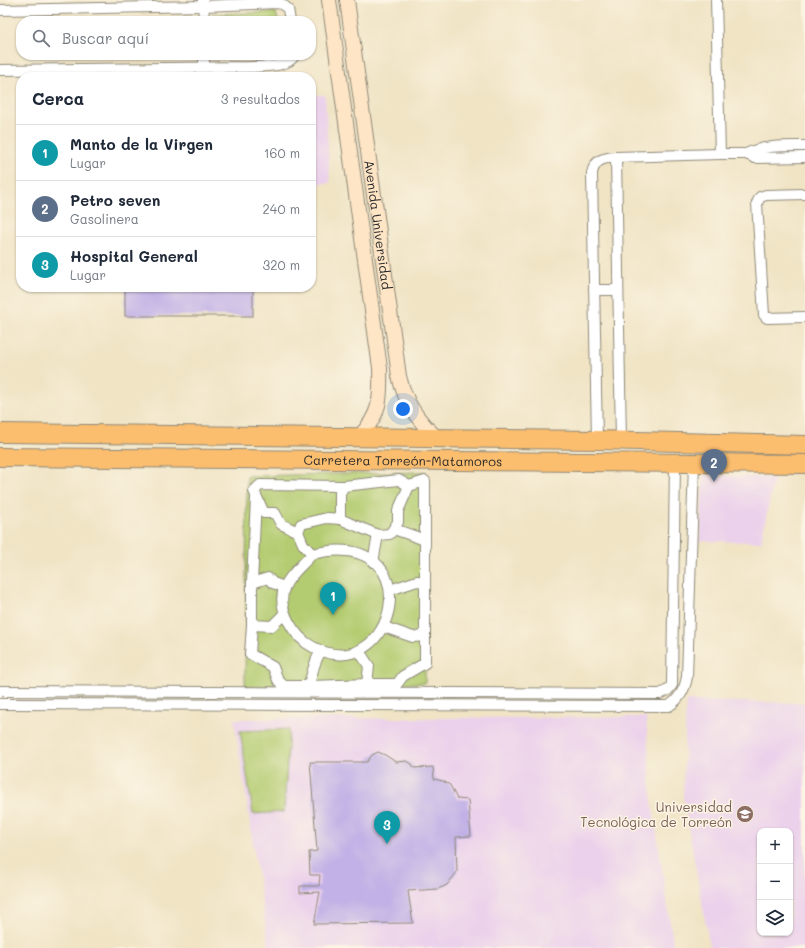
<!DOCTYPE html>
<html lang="es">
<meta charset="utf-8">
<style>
:root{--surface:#fff;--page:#f2f2f3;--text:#1f2937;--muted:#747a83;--line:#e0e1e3;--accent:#c8321e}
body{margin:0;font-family:Mali,sans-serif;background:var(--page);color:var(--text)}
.controls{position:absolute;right:12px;bottom:12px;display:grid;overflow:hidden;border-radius:8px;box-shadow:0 1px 3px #0004}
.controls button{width:36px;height:36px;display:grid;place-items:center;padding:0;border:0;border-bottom:1px solid var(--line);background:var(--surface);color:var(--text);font:20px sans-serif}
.you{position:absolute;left:403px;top:409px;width:14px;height:14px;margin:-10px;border:3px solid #fff;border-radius:50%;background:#1a73e8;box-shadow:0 0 0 6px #1a73e833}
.badge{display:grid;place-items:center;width:26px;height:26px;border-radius:50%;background:var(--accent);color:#fff;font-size:13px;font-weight:700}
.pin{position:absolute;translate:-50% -33px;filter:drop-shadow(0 1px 2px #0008)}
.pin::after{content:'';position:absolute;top:21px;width:14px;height:12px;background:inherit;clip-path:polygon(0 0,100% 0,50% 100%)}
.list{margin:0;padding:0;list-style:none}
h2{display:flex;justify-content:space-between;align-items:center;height:52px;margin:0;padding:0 16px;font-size:17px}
h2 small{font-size:13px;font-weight:400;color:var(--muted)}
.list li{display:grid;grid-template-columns:26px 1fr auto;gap:12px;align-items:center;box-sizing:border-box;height:56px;padding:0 16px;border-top:1px solid var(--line)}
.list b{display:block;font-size:15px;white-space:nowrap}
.list p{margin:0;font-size:13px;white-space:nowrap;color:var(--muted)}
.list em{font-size:13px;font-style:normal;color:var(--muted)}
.icon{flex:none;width:22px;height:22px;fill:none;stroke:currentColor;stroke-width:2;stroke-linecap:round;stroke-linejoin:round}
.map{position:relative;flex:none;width:805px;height:948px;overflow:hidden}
.search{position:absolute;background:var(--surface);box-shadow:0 1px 3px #0004;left:16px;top:16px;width:300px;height:44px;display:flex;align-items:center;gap:10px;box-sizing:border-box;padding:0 14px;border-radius:16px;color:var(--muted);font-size:15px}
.panel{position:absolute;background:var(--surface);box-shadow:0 1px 3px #0004;left:16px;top:72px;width:300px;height:220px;border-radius:16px}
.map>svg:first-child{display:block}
.built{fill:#ebd1eb;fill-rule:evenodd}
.green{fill:#b4cc71;stroke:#707c4e}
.building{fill:#c1b1e6}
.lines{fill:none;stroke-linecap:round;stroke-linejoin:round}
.street-casing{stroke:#8e8878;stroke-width:12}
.secondary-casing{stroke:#8e8878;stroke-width:16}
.highway-casing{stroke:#8e8878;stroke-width:20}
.street{stroke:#fff;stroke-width:10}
.secondary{stroke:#fde5c5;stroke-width:14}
.highway{stroke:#fbbd6e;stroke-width:18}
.labels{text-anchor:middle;stroke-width:3;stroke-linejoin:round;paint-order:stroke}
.street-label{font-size:13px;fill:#2b2b2b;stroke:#fcf5e5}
.education-label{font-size:13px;fill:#785e54;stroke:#fcf5e5;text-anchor:end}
</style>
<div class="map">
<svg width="805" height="948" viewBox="0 0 805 948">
<rect width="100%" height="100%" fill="#fcf5e5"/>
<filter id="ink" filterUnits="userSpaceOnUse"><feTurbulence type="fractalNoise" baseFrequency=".025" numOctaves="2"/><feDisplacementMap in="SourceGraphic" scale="8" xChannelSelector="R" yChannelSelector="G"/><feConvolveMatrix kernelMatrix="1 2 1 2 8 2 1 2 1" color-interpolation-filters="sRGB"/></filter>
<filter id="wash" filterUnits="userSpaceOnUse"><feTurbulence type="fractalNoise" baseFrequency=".012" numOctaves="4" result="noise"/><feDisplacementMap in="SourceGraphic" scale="16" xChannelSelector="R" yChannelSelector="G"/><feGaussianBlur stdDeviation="0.9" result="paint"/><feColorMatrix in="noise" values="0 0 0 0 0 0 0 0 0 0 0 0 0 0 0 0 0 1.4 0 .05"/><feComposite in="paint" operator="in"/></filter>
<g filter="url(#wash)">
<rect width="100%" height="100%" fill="#f0e4c5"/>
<!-- built -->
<g class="built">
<polygon points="311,95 325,95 330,183 311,184"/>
<polygon points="703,475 774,478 761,542 700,541"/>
<path d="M 686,701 L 805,703 L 805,948 L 710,948 L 683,797 ZM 760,831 L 790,831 L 790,933 L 760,933 Z"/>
<polygon points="646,717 652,802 674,948 269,948 234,719"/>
</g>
<!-- green -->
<g class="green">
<polygon points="276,12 278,21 212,21 212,14"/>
<polygon points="213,55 283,55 281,57 213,59"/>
<polygon points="425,472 425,683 245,687 247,476"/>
<polygon points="289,729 284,812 253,814 240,731"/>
</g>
<g id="blocks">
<!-- building -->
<g class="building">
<rect x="125" y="287" width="128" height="29"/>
<polygon points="378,752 385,755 396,762 407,761 412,764 414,768 433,767 434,779 443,781 450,785 457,799 468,800 471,836 456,837 457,872 447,885 438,889 408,891 413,923 314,924 320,892 300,893 300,886 319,886 320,875 310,875 309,852 317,851 310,762 367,762 372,755"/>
</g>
</g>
</g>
<g filter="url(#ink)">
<use href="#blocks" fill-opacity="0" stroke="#8e8878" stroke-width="1"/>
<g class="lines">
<defs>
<g id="street">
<polyline points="203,0 204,21"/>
<polyline points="716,0 720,154"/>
<polyline points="0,10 204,6 276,3 282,4 288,9 290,21"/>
<polyline points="204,55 204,67"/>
<path d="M 0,70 L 249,67 C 262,66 288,68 295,55"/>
<path d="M 746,154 C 764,145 786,146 805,146"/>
<polyline points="616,157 621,441"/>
<polyline points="805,194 766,195 760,197 757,203 764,315 767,318 805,317"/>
<polyline points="594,290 618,290"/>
<path d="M 597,440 L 592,173 C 595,159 604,158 616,157 L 720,154 L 746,154 L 755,158 L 805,157"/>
<polyline points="256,498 252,583 268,578 273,583 284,587"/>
<polyline points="340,519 378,535 390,534 398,522 398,511 409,486 399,480 344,486"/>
<polyline points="394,529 425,540 425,481 409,486"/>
<path d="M 298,532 L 301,524 L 327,518 L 340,519 L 340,493 L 344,486 L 260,485 L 254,491 L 264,513 L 275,513 L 281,524 L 298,532 L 303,544 L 312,554 C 434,525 396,691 313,647 C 295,638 275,608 285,586 C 291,573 303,565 312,554"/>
<polyline points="373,562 378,535"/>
<polyline points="252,583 252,625 272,626 284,614"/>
<polyline points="390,590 417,581 425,582 425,540"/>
<path d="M 252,625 L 250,654 L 273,667 L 278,680 L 284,686 L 308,686 C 314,672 312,665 321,651"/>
<polyline points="384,627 413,637 425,636 425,582"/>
<polyline points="359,651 369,666 367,684 397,684 403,676 425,663 425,636"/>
<polyline points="312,686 367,684"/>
<polyline points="0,691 660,694 668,690 672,685 675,463"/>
<path d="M 0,704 L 669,706 C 680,699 685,689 687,677 L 694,463"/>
</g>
<g id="secondary">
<path d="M 329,0 L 380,368 C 381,398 381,414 359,437"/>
<path id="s1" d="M 347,0 L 399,376 C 405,402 417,420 437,438"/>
</g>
<g id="highway">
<polyline points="0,433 597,440 805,445"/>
<path id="s2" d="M 0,457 L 805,464"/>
</g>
</defs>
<!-- street casing -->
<use href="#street" class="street-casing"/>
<!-- secondary casing -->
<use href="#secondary" class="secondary-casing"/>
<!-- highway casing -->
<use href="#highway" class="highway-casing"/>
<!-- street -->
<use href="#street" class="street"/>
<!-- secondary -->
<use href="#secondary" class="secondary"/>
<!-- highway -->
<use href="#highway" class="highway"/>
</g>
</g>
<!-- icons -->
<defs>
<symbol id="university-disc" viewBox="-11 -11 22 22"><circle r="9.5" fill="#8d6e63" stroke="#fcf5e5"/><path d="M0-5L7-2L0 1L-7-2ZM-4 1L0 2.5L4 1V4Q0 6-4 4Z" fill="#fff"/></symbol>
</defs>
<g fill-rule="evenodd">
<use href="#university-disc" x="735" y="804" width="20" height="20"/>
</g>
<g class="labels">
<!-- street labels -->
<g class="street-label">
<text dy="5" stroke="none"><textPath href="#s1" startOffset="227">Avenida Universidad</textPath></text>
<text dy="5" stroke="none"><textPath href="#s2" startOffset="403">Carretera Torreón-Matamoros</textPath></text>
</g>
<!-- education labels -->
<g class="education-label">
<text x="732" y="812">Universidad<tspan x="732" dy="15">Tecnológica de Torreón</tspan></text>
</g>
</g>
</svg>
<div class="controls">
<button>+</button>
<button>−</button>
<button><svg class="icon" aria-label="layers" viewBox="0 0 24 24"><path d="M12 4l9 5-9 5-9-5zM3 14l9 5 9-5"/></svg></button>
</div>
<div class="you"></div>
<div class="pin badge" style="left:333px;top:615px;background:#0f9aa8">1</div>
<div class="pin badge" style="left:714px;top:482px;background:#5c6f8a">2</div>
<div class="pin badge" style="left:387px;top:844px;background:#0f9aa8">3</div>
<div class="search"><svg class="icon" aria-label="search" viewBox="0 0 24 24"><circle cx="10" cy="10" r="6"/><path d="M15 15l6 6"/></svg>Buscar aquí</div>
<section class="panel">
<h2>Cerca<small>3 resultados</small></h2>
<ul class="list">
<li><span class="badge" style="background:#0f9aa8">1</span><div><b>Manto de la Virgen</b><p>Lugar</p></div><em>160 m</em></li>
<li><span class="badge" style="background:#5c6f8a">2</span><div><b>Petro seven</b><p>Gasolinera</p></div><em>240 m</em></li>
<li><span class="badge" style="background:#0f9aa8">3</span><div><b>Hospital General</b><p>Lugar</p></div><em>320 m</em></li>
</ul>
</section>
</div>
